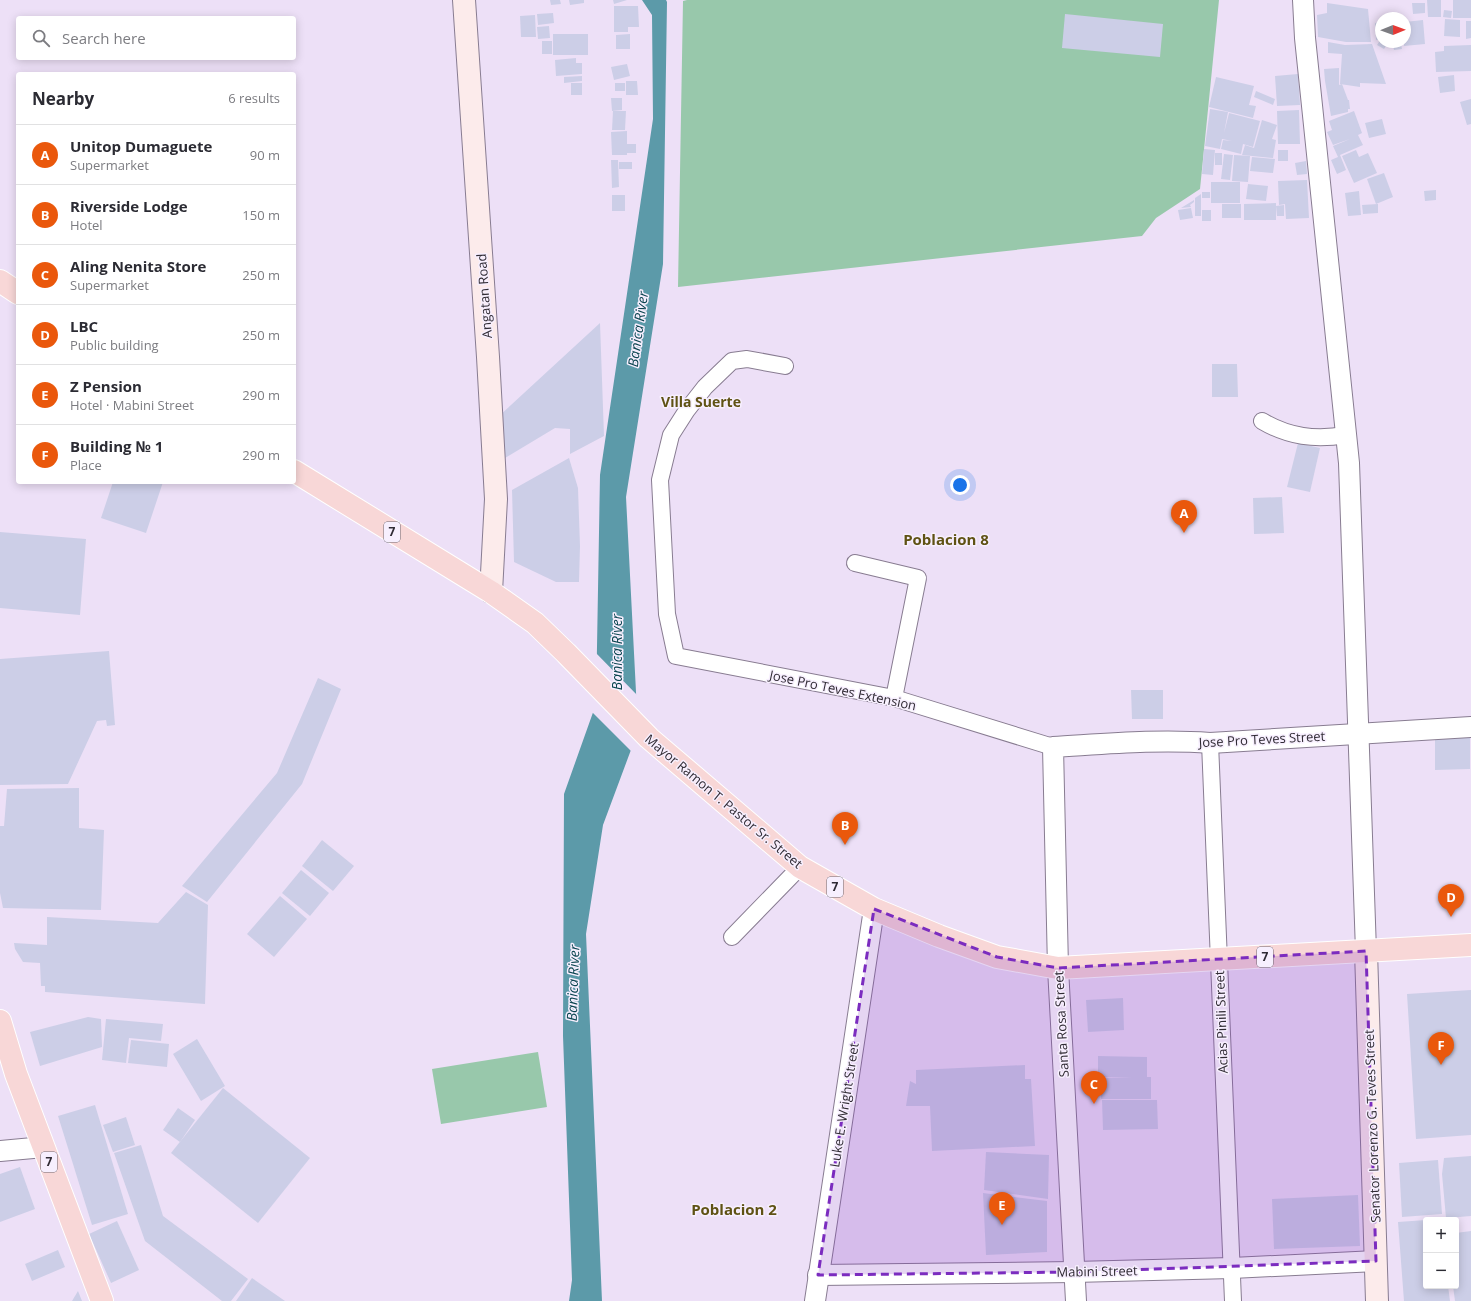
<!DOCTYPE html>
<meta charset="utf-8">
<style>
:root{--surface:#fff;--page:#f7f7f7;--text:#2b2b33;--muted:#7c7c81;--line:#e1e1e2;--accent:#ea580c}
body{margin:0;font-family:"Open Sans",sans-serif;background:var(--page);color:var(--text)}
.controls{position:absolute;right:12px;bottom:12px;display:grid;overflow:hidden;border-radius:4px;box-shadow:0 2px 10px #0003}
.controls button{width:36px;height:36px;display:grid;place-items:center;padding:0;border:0;border-bottom:1px solid var(--line);background:var(--surface);color:var(--text);font:20px sans-serif}
.compass{position:absolute;left:1375px;top:12px;width:36px;height:36px;border-radius:50%;background:var(--surface);box-shadow:0 2px 10px #0003;rotate:89deg}
.you{position:absolute;left:960px;top:485px;width:14px;height:14px;margin:-10px;border:3px solid #fff;border-radius:50%;background:#1a73e8;box-shadow:0 0 0 6px #1a73e833}
.badge{display:grid;place-items:center;width:26px;height:26px;border-radius:50%;background:var(--accent);color:#fff;font-size:13px;font-weight:700}
.pin{position:absolute;translate:-50% -33px;filter:drop-shadow(0 1px 2px #0008)}
.pin::after{content:'';position:absolute;top:21px;width:14px;height:12px;background:inherit;clip-path:polygon(0 0,100% 0,50% 100%)}
.list{margin:0;padding:0;list-style:none}
h2{display:flex;justify-content:space-between;align-items:center;height:52px;margin:0;padding:0 16px;font-size:17px}
h2 small{font-size:13px;font-weight:400;color:var(--muted)}
.list li{display:grid;grid-template-columns:26px 1fr auto;gap:12px;align-items:center;box-sizing:border-box;height:60px;padding:0 16px;border-top:1px solid var(--line)}
.list b{display:block;font-size:15px;white-space:nowrap}
.list p{margin:0;font-size:13px;white-space:nowrap;color:var(--muted)}
.list em{font-size:13px;font-style:normal;color:var(--muted)}
.icon{flex:none;width:22px;height:22px;fill:none;stroke:currentColor;stroke-width:2;stroke-linecap:round;stroke-linejoin:round}
.map{position:relative;flex:none;width:1471px;height:1301px;overflow:hidden}
.search{position:absolute;background:var(--surface);box-shadow:0 2px 10px #0003;left:16px;top:16px;width:280px;height:44px;display:flex;align-items:center;gap:10px;box-sizing:border-box;padding:0 14px;border-radius:4px;color:var(--muted);font-size:15px}
.panel{position:absolute;background:var(--surface);box-shadow:0 2px 10px #0003;left:16px;top:72px;width:280px;height:412px;border-radius:4px}
.map>svg:first-child{display:block}
.green{fill:#98c8ab}
.water{fill:#5c9aa9}
.pier{fill:#ede0f7}
.building{fill:#cccee7}
.lines{fill:none;stroke-linecap:round;stroke-linejoin:round}
.minor-casing{stroke:#887c91;stroke-width:18}
.tertiary-casing{stroke:#887c91;stroke-width:22}
.secondary-casing{stroke:#887c91;stroke-width:24}
.primary-casing{stroke:#fff;stroke-width:24}
.minor{stroke:#fff;stroke-width:16}
.tertiary{stroke:#fff;stroke-width:20}
.secondary{stroke:#fcebeb;stroke-width:22}
.primary{stroke:#f8d7d7;stroke-width:22}
.marked{fill:#7b2cbf;fill-opacity:0.2;stroke:#7b2cbf;stroke-width:3;stroke-dasharray:8 5;stroke-linejoin:round}
.labels{text-anchor:middle;stroke-width:3;stroke-linejoin:round;paint-order:stroke}
.shield{fill:#f7effe;stroke:#6c6671;stroke-width:1}
.shield-label{font-size:12px;font-weight:bold;fill:#302b34}
.street-label{font-size:13px;fill:#302b34;stroke:#f7effe}
.water-label{font-size:14px;font-style:italic;fill:#0b4550;stroke:#f7effe}
.neighbourhood-label{font-size:14px;font-weight:bold;fill:#5f5214;stroke:#f7effe}
.quarter-label{font-size:15px;font-weight:bold;fill:#5f5214;stroke:#f7effe}
</style>
<div class="map">
<svg width="1471" height="1301" viewBox="0 0 1471 1301">
<rect width="100%" height="100%" fill="#ede0f7"/>
<!-- green -->
<g class="green">
<polygon points="687,0 1219,0 1200,189 1156,218 1142,236 678,287 683,1"/>
<polygon points="538,1052 547,1107 441,1124 432,1069"/>
</g>
<!-- water -->
<polygon class="water" points="642,0 666,0 667,2 663,264 626,497 638,731 603,825 586,934 602,1301 569,1301 572,1280 563,1036 564,794 596,704 600,475 653,119 652,15"/>
<!-- pier -->
<polygon class="pier" points="595,652 638,696 640,731 632,752 591,711 594,704"/>
<!-- building -->
<g class="building">
<polygon points="550,0 560,0 561,4 551,5"/>
<polygon points="569,0 584,0 584,3 570,5"/>
<polygon points="613,0 627,0 614,4"/>
<polygon points="1427,0 1441,0 1441,17 1428,17"/>
<rect x="1453" y="0" width="18" height="18"/>
<polygon points="1327,3 1368,9 1371,42 1346,42 1318,37 1317,15 1327,13"/>
<polygon points="1412,3 1425,3 1425,13 1413,14"/>
<polygon points="614,6 638,6 639,27 628,27 628,32 614,32"/>
<polygon points="1444,10 1452,11 1451,18 1443,17"/>
<polygon points="553,13 554,23 538,25 537,14"/>
<polygon points="1065,14 1163,24 1160,57 1062,48"/>
<polygon points="535,15 536,37 521,37 520,16"/>
<polygon points="1445,19 1460,20 1460,37 1444,36"/>
<polygon points="1423,20 1425,44 1404,46 1405,22"/>
<polygon points="1466,21 1471,21 1471,38 1466,39"/>
<polygon points="1381,22 1381,42 1388,43 1384,49 1377,45 1381,39 1376,40 1375,23"/>
<polygon points="549,26 550,38 538,39 537,27"/>
<rect x="553" y="34" width="35" height="21"/>
<polygon points="630,34 630,49 616,49 616,35"/>
<rect x="542" y="41" width="10" height="13"/>
<polygon points="1328,42 1345,45 1372,44 1386,84 1360,83 1360,87 1340,84 1342,54 1328,53"/>
<polygon points="1388,42 1403,42 1403,44 1401,45 1402,49 1394,50 1393,46 1389,46"/>
<polygon points="1471,45 1471,71 1436,72 1435,52 1444,51 1444,46"/>
<polygon points="576,58 576,63 582,63 582,74 556,76 555,60"/>
<polygon points="627,64 630,76 614,80 611,67"/>
<polygon points="1339,68 1339,85 1342,84 1348,100 1349,100 1350,109 1348,109 1348,112 1331,116 1325,81 1324,69"/>
<polygon points="1298,74 1300,105 1277,106 1275,76"/>
<polygon points="1454,75 1455,91 1440,93 1438,77"/>
<polygon points="582,76 582,81 564,83 564,77"/>
<polygon points="1216,77 1254,86 1249,105 1256,106 1253,118 1209,107"/>
<polygon points="626,81 637,81 638,95 626,95"/>
<rect x="571" y="83" width="11" height="12"/>
<rect x="615" y="83" width="10" height="8"/>
<polygon points="1256,91 1275,99 1273,105 1254,97"/>
<polygon points="611,98 622,98 622,110 612,111"/>
<polygon points="1471,99 1471,124 1467,125 1460,102"/>
<polygon points="1210,109 1228,112 1224,133 1229,113 1260,121 1253,147 1243,144 1241,154 1221,149 1223,140 1232,141 1222,139 1220,149 1205,146"/>
<polygon points="1299,110 1300,144 1278,144 1277,111"/>
<polygon points="613,111 626,111 625,130 612,130"/>
<polygon points="1354,111 1362,133 1358,135 1363,145 1340,155 1346,170 1337,174 1331,160 1338,157 1333,146 1350,139 1333,145 1327,132 1332,130 1329,121"/>
<polygon points="1382,119 1386,134 1369,138 1365,123"/>
<polygon points="1262,120 1277,125 1272,139 1276,140 1273,158 1242,155 1245,145 1254,148"/>
<polygon points="627,131 627,155 612,155 611,132"/>
<rect x="627" y="144" width="9" height="9"/>
<polygon points="1204,149 1215,150 1213,175 1202,174"/>
<rect x="1278" y="150" width="10" height="11"/>
<polygon points="1356,150 1359,157 1368,153 1377,173 1354,183 1342,156"/>
<rect x="1215" y="153" width="7" height="12"/>
<polygon points="1224,154 1233,155 1230,180 1221,179"/>
<polygon points="1234,155 1250,156 1248,182 1232,181"/>
<polygon points="1252,157 1275,159 1273,173 1250,171"/>
<polygon points="611,160 618,160 619,187 612,188"/>
<polygon points="1306,161 1307,174 1297,175 1295,163"/>
<rect x="619" y="162" width="13" height="7"/>
<polygon points="1384,173 1393,197 1376,204 1367,179"/>
<polygon points="1307,180 1309,218 1286,219 1285,204 1279,205 1278,181"/>
<rect x="1211" y="182" width="29" height="21"/>
<polygon points="1248,184 1268,186 1266,201 1246,199"/>
<polygon points="1436,190 1436,200 1425,201 1424,191"/>
<polygon points="1359,191 1361,215 1348,216 1345,193"/>
<rect x="1202" y="192" width="8" height="6"/>
<polygon points="1201,194 1201,216 1195,216 1195,198"/>
<rect x="612" y="195" width="13" height="16"/>
<polygon points="1194,200 1194,202 1190,205 1191,207 1181,208"/>
<polygon points="1276,203 1276,220 1244,220 1244,204"/>
<rect x="1222" y="204" width="19" height="14"/>
<polygon points="1378,204 1378,213 1363,214 1362,205"/>
<polygon points="1284,205 1284,216 1277,216 1276,206"/>
<polygon points="1191,208 1193,218 1180,220 1178,210"/>
<rect x="1202" y="210" width="9" height="11"/>
<polygon points="600,323 604,436 570,454 570,429 555,428 500,461 498,417"/>
<polygon points="1212,364 1237,364 1238,397 1212,397"/>
<polygon points="1298,443 1320,448 1310,492 1287,487"/>
<polygon points="569,458 578,488 580,546 579,582 556,582 514,562 512,490"/>
<polygon points="113,482 163,482 146,533 101,518"/>
<polygon points="1282,497 1284,533 1254,534 1253,498"/>
<polygon points="0,532 86,539 80,615 0,608"/>
<polygon points="109,651 115,725 107,726 106,720 97,721 68,784 0,785 0,659"/>
<polygon points="318,678 341,689 302,784 207,902 182,886 277,773"/>
<polygon points="1131,690 1163,690 1163,719 1132,719"/>
<polygon points="1470,737 1470,769 1435,770 1435,738"/>
<polygon points="79,788 79,828 104,830 101,910 3,908 0,893 0,826 4,826 7,789"/>
<polygon points="322,840 354,866 333,891 302,866"/>
<polygon points="301,870 329,893 310,916 282,893"/>
<polygon points="186,892 208,905 205,1004 45,992 45,986 41,986 40,963 23,962 15,949 14,943 47,945 47,917 158,923"/>
<polygon points="280,896 307,919 274,957 247,934"/>
<polygon points="1471,990 1471,1135 1416,1139 1407,994"/>
<polygon points="1123,998 1124,1030 1088,1032 1086,1000"/>
<polygon points="88,1017 101,1019 102,1047 40,1066 30,1032"/>
<polygon points="106,1019 163,1024 161,1041 129,1038 126,1063 102,1060"/>
<polygon points="197,1039 225,1086 201,1101 173,1054"/>
<polygon points="131,1040 169,1044 167,1067 128,1063"/>
<polygon points="1098,1056 1147,1057 1147,1077 1151,1077 1151,1099 1101,1099 1101,1078 1132,1077 1098,1077"/>
<polygon points="1025,1065 1025,1079 1031,1079 1035,1146 932,1151 930,1106 906,1106 910,1081 916,1084 916,1070"/>
<polygon points="223,1088 310,1158 258,1223 171,1153"/>
<polygon points="1102,1100 1157,1100 1158,1129 1103,1130"/>
<polygon points="95,1105 128,1214 92,1225 58,1116"/>
<polygon points="178,1108 195,1120 180,1142 163,1130"/>
<polygon points="126,1117 135,1145 113,1152 103,1125"/>
<polygon points="141,1145 163,1216 248,1279 231,1301 222,1301 145,1241 114,1153"/>
<polygon points="986,1152 1049,1155 1048,1199 984,1190"/>
<polygon points="1471,1156 1471,1216 1446,1218 1442,1174 1444,1158"/>
<polygon points="1438,1160 1442,1214 1402,1217 1399,1163"/>
<polygon points="20,1167 35,1209 0,1222 0,1174"/>
<polygon points="983,1193 1047,1201 1047,1252 986,1255"/>
<polygon points="1358,1195 1360,1246 1274,1249 1272,1199"/>
<polygon points="1426,1220 1426,1286 1448,1286 1450,1301 1404,1301 1398,1222"/>
<polygon points="117,1221 139,1270 111,1283 89,1234"/>
<polygon points="1471,1231 1471,1301 1455,1301 1453,1286 1456,1286 1456,1233"/>
<polygon points="58,1250 65,1267 32,1281 25,1264"/>
<polygon points="252,1278 285,1301 236,1301"/>
<polygon points="78,1291 82,1301 72,1301"/>
</g>
<g class="lines">
<defs>
<g id="minor">
<polyline points="785,366 747,359 732,361 705,387 687,410 671,435 660,480 667,614 676,656 894,698 1053,747"/>
<path d="M 1262,421 C 1289,437 1315,440 1346,435"/>
<polyline points="855,563 918,578 894,698"/>
<polyline points="1210,743 1233,1301"/>
<polyline points="732,937 800,867"/>
</g>
<g id="tertiary">
<polyline points="1303,0 1305,38 1349,463 1366,951"/>
<polyline points="0,1151 44,1147"/>
<polyline points="818,1275 1074,1272 1232,1268 1376,1261"/>
<polyline points="815,1301 874,909"/>
<path d="M 1076,1301 L 1058,968 L 1053,747 C 1105,744 1158,739 1210,743 L 1471,727"/>
</g>
<g id="secondary">
<polyline points="464,0 488,357 496,499 491,592"/>
<polyline points="1366,951 1377,1301"/>
</g>
<g id="primary">
<polyline points="0,281 18,293"/>
<polyline points="294,471 491,592 535,623 566,653 649,738 800,867 874,909 939,936 997,957 1058,968 1471,945"/>
<polyline points="0,1021 16,1074 102,1301"/>
</g>
</defs>
<!-- minor casing -->
<use href="#minor" class="minor-casing"/>
<!-- tertiary casing -->
<use href="#tertiary" class="tertiary-casing"/>
<!-- secondary casing -->
<use href="#secondary" class="secondary-casing"/>
<!-- primary casing -->
<use href="#primary" class="primary-casing"/>
<!-- minor -->
<use href="#minor" class="minor"/>
<!-- tertiary -->
<use href="#tertiary" class="tertiary"/>
<!-- secondary -->
<use href="#secondary" class="secondary"/>
<!-- primary -->
<use href="#primary" class="primary"/>
</g>
<!-- marked area -->
<path class="marked" d="M 874,909 L 997,957 L 1058,968 L 1366,951 L 1376,1261 L 1074,1272 L 818,1275 Z"/>
<g class="labels">
<!-- shield labels -->
<g class="shield">
<rect x="384" y="522" width="16" height="20" rx="3"/>
<rect x="827" y="877" width="16" height="20" rx="3"/>
<rect x="1257" y="947" width="16" height="20" rx="3"/>
<rect x="41" y="1152" width="16" height="20" rx="3"/>
</g>
<g class="shield-label">
<text x="392" y="536">7</text>
<text x="835" y="891">7</text>
<text x="1265" y="961">7</text>
<text x="49" y="1166">7</text>
</g>
<!-- street labels -->
<g class="street-label">
<text transform="translate(484 296) rotate(-94)" y="5">Angatan Road</text>
<text transform="translate(843 690) rotate(12)" y="5">Jose Pro Teves Extension</text>
<text transform="translate(1262 739) rotate(-3)" y="5">Jose Pro Teves Street</text>
<text transform="translate(724 801) rotate(40)" y="5">Mayor Ramon T. Pastor Sr. Street</text>
<text transform="translate(1221 1022) rotate(-92)" y="5">Acias Pinili Street</text>
<text transform="translate(1061 1024) rotate(-93)" y="5">Santa Rosa Street</text>
<text transform="translate(844 1105) rotate(-81)" y="5">Luke E. Wright Street</text>
<text transform="translate(1372 1126) rotate(-92)" y="5">Senator Lorenzo G. Teves Street</text>
<text transform="translate(1097 1271) rotate(-1)" y="5">Mabini Street</text>
</g>
<!-- water labels -->
<g class="water-label">
<text transform="translate(638 329) rotate(-82)" y="5">Banica River</text>
<text transform="translate(617 652) rotate(-90)" y="5">Banica River</text>
<text transform="translate(573 983) rotate(-88)" y="5">Banica River</text>
</g>
<!-- neighbourhood labels -->
<g class="neighbourhood-label">
<text x="701" y="407">Villa Suerte</text>
</g>
<!-- quarter labels -->
<g class="quarter-label">
<text x="946" y="545">Poblacion 8</text>
<text x="734" y="1215">Poblacion 2</text>
</g>
</g>
</svg>
<div class="controls">
<button>+</button>
<button>−</button>
</div>
<svg class="compass" viewBox="-18 -18 36 36"><path d="M0-13l5 13h-10z" fill="#e53935"/><path d="M0 13l5-13h-10z" fill="#7c7c81"/></svg>
<div class="you"></div>
<div class="pin badge" style="left:1184px;top:533px">A</div>
<div class="pin badge" style="left:845px;top:845px">B</div>
<div class="pin badge" style="left:1094px;top:1104px">C</div>
<div class="pin badge" style="left:1451px;top:917px">D</div>
<div class="pin badge" style="left:1002px;top:1225px">E</div>
<div class="pin badge" style="left:1441px;top:1065px">F</div>
<div class="search"><svg class="icon" aria-label="search" viewBox="0 0 24 24"><circle cx="10" cy="10" r="6"/><path d="M15 15l6 6"/></svg>Search here</div>
<section class="panel">
<h2>Nearby<small>6 results</small></h2>
<ul class="list">
<li><span class="badge">A</span><div><b>Unitop Dumaguete</b><p>Supermarket</p></div><em>90 m</em></li>
<li><span class="badge">B</span><div><b>Riverside Lodge</b><p>Hotel</p></div><em>150 m</em></li>
<li><span class="badge">C</span><div><b>Aling Nenita Store</b><p>Supermarket</p></div><em>250 m</em></li>
<li><span class="badge">D</span><div><b>LBC</b><p>Public building</p></div><em>250 m</em></li>
<li><span class="badge">E</span><div><b>Z Pension</b><p>Hotel · Mabini Street</p></div><em>290 m</em></li>
<li><span class="badge">F</span><div><b>Building № 1</b><p>Place</p></div><em>290 m</em></li>
</ul>
</section>
</div>
